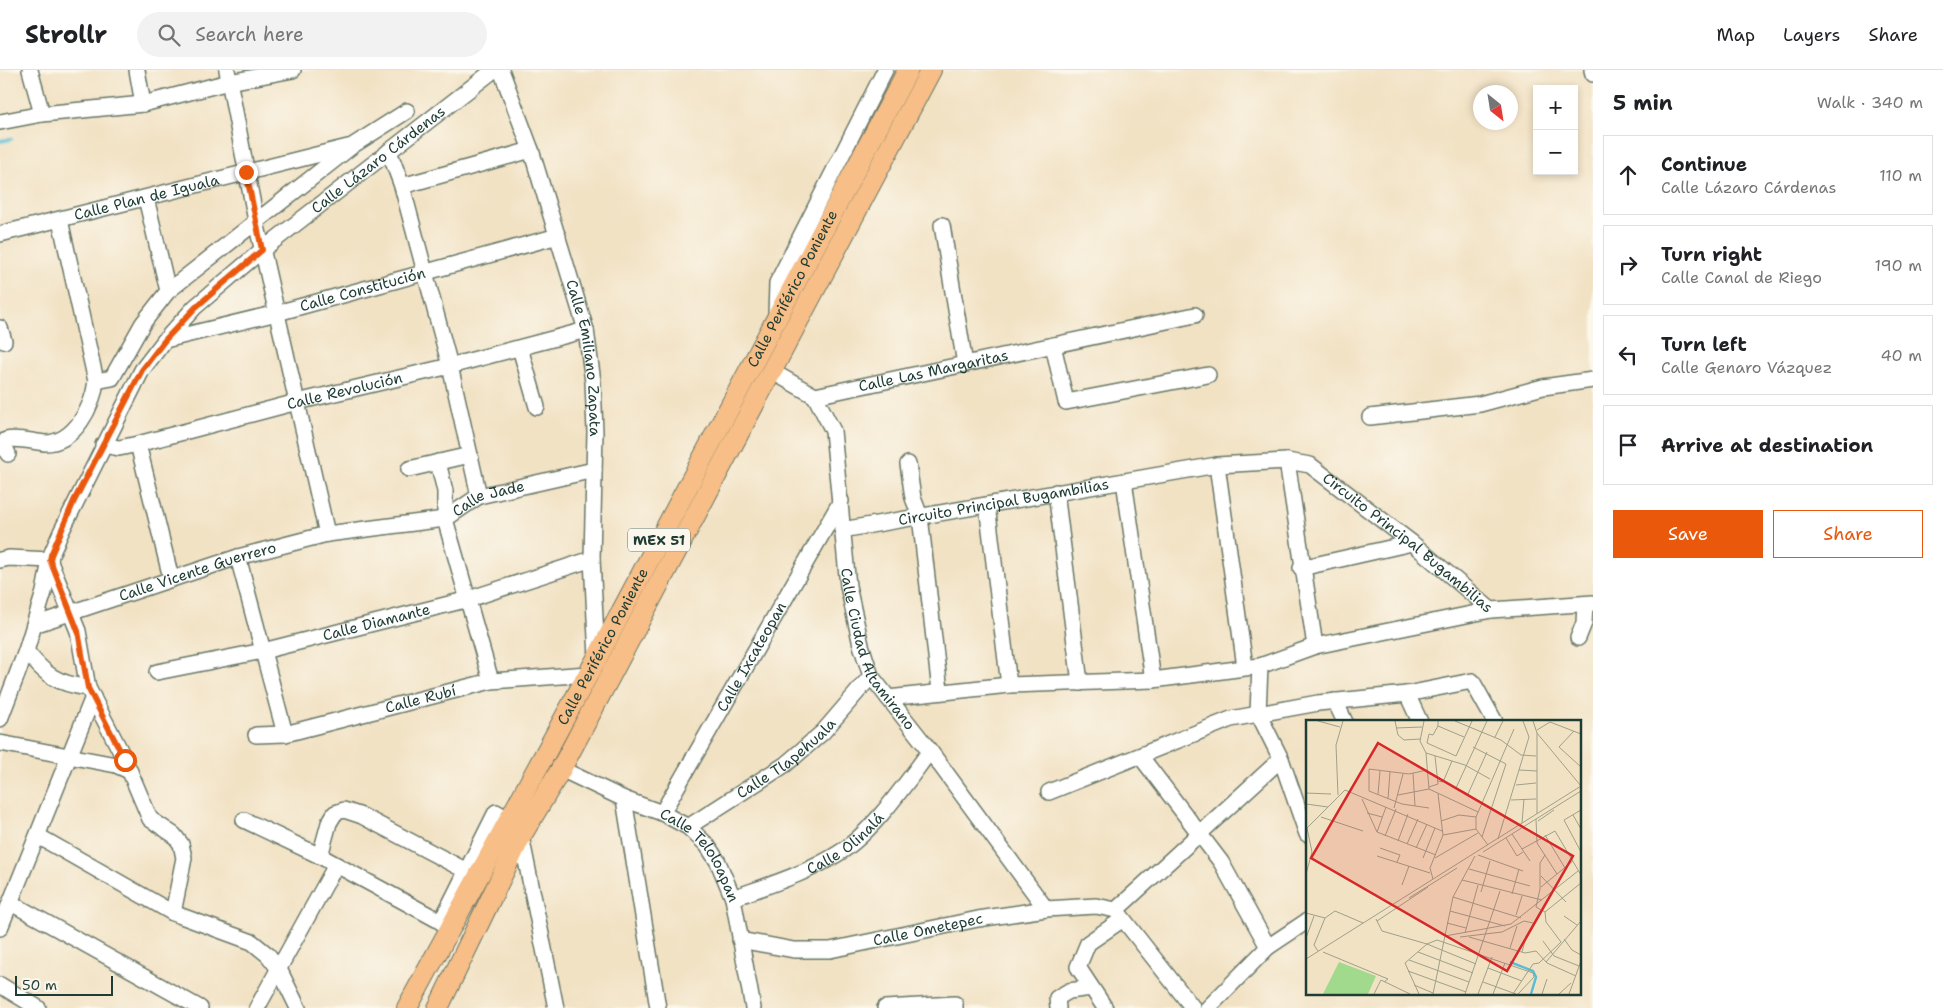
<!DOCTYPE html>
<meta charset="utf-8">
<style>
:root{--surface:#fff;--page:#f2f2f2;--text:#202124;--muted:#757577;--line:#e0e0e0;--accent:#ea580c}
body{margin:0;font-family:"Shantell Sans",sans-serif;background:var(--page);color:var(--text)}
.controls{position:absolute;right:15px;top:15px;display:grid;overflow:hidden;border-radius:0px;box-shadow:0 2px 8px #0003}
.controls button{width:45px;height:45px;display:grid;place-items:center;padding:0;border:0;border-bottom:1px solid var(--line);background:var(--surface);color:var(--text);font:25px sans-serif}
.compass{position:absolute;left:1473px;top:15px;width:45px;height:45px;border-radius:50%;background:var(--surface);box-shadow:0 2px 8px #0003;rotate:150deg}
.scale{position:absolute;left:15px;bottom:12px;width:98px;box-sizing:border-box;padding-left:5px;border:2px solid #1f3d34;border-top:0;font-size:14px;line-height:18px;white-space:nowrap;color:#1f3d34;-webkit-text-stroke:4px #fbf7ec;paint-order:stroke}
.stop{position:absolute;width:15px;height:15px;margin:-11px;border:4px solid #ea580c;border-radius:50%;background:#fff}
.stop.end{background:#ea580c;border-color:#fff;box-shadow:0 1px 5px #0008}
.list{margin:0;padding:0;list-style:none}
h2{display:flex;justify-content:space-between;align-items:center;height:65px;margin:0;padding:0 20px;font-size:21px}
h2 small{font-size:16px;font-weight:400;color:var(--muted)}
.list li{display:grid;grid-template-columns:32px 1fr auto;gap:15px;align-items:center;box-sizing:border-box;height:80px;margin:0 10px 10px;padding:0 10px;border:1px solid var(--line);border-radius:0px}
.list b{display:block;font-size:19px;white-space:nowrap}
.list p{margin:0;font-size:16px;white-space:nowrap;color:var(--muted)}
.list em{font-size:16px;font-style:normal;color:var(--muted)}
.actions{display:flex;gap:10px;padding:15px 20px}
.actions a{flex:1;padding:11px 0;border:1px solid var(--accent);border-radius:0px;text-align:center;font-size:18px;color:var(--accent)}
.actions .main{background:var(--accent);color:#fff}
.icon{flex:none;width:28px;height:28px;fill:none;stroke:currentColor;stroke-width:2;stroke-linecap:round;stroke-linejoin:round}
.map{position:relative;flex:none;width:1593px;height:938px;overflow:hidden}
header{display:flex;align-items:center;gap:30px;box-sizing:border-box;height:70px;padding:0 25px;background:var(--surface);border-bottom:1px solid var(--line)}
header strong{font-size:24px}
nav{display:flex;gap:28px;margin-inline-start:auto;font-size:18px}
.search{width:350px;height:45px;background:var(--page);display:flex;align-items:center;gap:12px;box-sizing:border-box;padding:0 18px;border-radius:28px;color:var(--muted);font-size:19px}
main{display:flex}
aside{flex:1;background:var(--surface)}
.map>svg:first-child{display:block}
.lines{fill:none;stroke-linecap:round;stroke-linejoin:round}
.stream{stroke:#58bed6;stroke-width:4}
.minor-casing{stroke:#697766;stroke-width:18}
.major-casing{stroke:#697766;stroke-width:22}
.minor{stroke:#fff;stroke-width:15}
.major{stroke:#f7be87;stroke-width:20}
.route{stroke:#ea580c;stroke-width:6}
.labels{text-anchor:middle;stroke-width:4.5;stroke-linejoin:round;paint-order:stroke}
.shield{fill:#fbf7ec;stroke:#61756b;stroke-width:1}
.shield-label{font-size:14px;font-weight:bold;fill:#1f3d34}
.street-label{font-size:15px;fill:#1f3d34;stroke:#fbf7ec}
.inset-river{fill:none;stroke:#58bed6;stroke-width:2.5}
.inset-road{fill:none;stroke:#9ea08a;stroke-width:1}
.view{fill:#d62828;fill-opacity:0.15;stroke:#d62828;stroke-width:2.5}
.inset-edge{fill:none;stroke:#1f3d34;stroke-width:2.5}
</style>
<header>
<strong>Strollr</strong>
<div class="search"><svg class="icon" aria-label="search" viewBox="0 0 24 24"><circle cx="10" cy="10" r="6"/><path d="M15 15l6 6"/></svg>Search here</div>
<nav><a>Map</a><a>Layers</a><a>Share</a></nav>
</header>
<main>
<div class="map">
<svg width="1593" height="938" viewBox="0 0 1593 938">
<rect width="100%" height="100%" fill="#fbf7ec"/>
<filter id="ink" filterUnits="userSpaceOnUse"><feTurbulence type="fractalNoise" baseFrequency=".02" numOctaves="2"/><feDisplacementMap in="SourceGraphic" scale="10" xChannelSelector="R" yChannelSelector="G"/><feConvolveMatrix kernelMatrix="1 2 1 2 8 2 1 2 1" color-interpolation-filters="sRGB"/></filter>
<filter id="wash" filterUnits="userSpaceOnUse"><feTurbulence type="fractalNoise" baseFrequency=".0096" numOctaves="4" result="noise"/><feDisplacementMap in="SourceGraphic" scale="20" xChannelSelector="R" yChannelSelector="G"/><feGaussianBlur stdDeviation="1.12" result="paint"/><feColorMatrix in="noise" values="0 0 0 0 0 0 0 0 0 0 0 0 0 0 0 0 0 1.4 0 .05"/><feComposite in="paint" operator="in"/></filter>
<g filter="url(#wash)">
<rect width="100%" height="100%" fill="#f2e2c4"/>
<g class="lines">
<!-- stream -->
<polyline class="stream" points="0,71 11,69"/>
</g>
</g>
<g filter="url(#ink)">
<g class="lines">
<defs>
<g id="minor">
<polyline points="30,0 42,44"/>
<polyline points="137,0 143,34"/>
<polyline points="227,0 257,156 327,464"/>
<path id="s1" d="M 501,0 L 531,80 L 586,260 L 593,312 L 595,362 L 592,489 L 597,588"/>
<polyline points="1592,0 1593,4"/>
<polyline points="0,52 42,44 143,34 229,12 293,0"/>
<polyline points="389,81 402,116 450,296 479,426"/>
<polyline points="402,116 531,80"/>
<polyline points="146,128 168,221"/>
<polyline points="942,155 965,294"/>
<path id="s2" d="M 0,164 L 348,77"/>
<polyline points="776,246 777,213 885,0"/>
<polyline points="0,258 4,271"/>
<path id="s3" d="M 165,270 L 277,243 L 558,166"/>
<polyline points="1053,275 1066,332 1208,305"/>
<polyline points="520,278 537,337"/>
<path id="s4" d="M 773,302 L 815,326 L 833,361 L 848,516 L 861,575 L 871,606 L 930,681 L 1046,839"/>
<polyline points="96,311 112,308 143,253 168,221 352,76 407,41"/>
<path id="s5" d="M 815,326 L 1195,245"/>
<polyline points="1370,347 1480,334 1543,317 1593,310"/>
<polyline points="138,374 171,508"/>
<path id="s6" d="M 103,375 L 119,378 L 138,374 L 297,332 L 450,296 L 586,260"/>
<path d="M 8,384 L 4,374 L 6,370 C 18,367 33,372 45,373 C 75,373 93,336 96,311 L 60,150"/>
<polyline points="1287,391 1315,576"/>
<polyline points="438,392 445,421 445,449 491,611"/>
<polyline points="908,394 913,428 920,446 940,621"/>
<polyline points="1217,395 1245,597"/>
<polyline points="409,399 470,385"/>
<polyline points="1124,411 1153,610"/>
<polyline points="1056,422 1080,613"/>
<polyline points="987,435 1009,615"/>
<path id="s7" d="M 842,460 L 1217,395 L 1287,391 L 1310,395 L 1412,473 L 1491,540"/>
<polyline points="238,487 285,664"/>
<polyline points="0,490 9,488 50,490"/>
<polyline points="50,492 78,561 88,618 125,690 150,749 174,765 181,774 184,788 173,843"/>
<polyline points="1301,498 1412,473"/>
<path id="s8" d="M 34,555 L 238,487 L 327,464 L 445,449 L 479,426 L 594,400"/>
<polyline points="1578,568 1584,553 1585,534"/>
<path d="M 26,581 C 46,606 56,613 88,618"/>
<polyline points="1260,596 1258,643 1281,689 1307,764"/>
<path id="s9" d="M 157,602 L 263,581 L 469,529 L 592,489"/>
<polyline points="1407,624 1420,652"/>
<polyline points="888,628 1009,615 1153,610 1260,596 1315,576 1491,540 1593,533"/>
<polyline points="1335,631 1345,652"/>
<path id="s10" d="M 0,649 L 26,581 L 44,522 L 51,485 L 61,462 L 142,300 L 165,270 L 195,237 L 262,180 L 494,0"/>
<path id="s11" d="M 256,665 L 285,664 L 491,611 L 588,604"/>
<polyline points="0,673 116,695 127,700"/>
<polyline points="1141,687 1221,792 1268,877"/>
<path id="s12" d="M 561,699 L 624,729 L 662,743 L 688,757 L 707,775 L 718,792 L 733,828 L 753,938"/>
<polyline points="1049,722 1231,649 1318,633 1407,624 1472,611 1495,652"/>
<polyline points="624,729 658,938"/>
<path id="s13" d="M 662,743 L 841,431"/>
<polyline points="244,750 320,786 449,856"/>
<path id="s14" d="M 688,757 L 786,694 L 823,662 L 871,606"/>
<polyline points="38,766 173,843 252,872 268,885 279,899 298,938"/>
<polyline points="320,786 329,753 335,743 344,740 362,746 476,806"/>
<path id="s15" d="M 733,828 C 769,815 806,804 839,783 C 873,762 906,713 930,681"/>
<polyline points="11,833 200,938"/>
<polyline points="1116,840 1281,689"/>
<polyline points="1116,840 1193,938"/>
<polyline points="441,852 496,742 508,749 521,766 556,938"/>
<polyline points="0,858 93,627"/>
<path id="s16" d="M 740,870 L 794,880 L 830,880 L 978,849 L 1046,839 L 1096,836 L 1116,840"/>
<polyline points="0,915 38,938"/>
<polyline points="257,938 336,795"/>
<polyline points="885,938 955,934 955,938"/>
<polyline points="1058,938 1057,928 1069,921 1091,918"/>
<polyline points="1105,938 1078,897 1088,873 1123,849"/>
<polyline points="1208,938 1268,877 1307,851"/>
</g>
<g id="major">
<path id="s17" d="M 407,938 L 597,588 L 908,0"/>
<polyline points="438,938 521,766 561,699 931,0"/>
</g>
</defs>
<!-- minor casing -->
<use href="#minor" class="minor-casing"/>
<!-- major casing -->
<use href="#major" class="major-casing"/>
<!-- minor -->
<use href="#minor" class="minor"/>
<!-- major -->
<use href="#major" class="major"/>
</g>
</g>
<g class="lines" filter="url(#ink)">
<!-- route -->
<polyline class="route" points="125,690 88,618 78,561 50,490 51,485 74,431 142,300 165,270 196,237 262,180 246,102"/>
</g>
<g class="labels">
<!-- shield labels -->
<rect class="shield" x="628" y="458.5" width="62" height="23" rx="4"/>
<g class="shield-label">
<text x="659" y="475">MEX 51</text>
</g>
<!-- street labels -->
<g class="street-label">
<text dy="5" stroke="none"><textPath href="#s10" startOffset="696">Calle Lázaro Cárdenas</textPath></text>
<text dy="5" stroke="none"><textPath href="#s2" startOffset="151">Calle Plan de Iguala</textPath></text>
<text dy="5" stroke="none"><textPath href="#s17" startOffset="816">Calle Periférico Poniente</textPath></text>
<text dy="5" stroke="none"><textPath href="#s3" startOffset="204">Calle Constitución</textPath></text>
<text dy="5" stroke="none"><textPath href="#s1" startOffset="301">Calle Emiliano Zapata</textPath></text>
<text dy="5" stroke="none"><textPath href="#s5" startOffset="121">Calle Las Margaritas</textPath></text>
<text dy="5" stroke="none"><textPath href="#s6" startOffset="249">Calle Revolución</textPath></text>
<text dy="5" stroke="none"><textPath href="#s8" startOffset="475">Calle Jade</textPath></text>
<text dy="5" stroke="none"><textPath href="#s7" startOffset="164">Circuito Principal Bugambilias</textPath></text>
<text dy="5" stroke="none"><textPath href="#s7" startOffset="599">Circuito Principal Bugambilias</textPath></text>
<text dy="5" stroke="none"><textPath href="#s8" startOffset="172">Calle Vicente Guerrero</textPath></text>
<text dy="5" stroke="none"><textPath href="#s9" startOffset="225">Calle Diamante</textPath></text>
<text dy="5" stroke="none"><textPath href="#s17" startOffset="411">Calle Periférico Poniente</textPath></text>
<text dy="5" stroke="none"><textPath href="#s4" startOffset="314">Calle Ciudad Altamirano</textPath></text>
<text dy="5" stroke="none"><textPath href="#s13" startOffset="180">Calle Ixcateopan</textPath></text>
<text dy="5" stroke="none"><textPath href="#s11" startOffset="169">Calle Rubí</textPath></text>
<text dy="5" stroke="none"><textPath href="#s14" startOffset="120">Calle Tlapehuala</textPath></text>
<text dy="5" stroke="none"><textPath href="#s15" startOffset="126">Calle Olinalá</textPath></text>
<text dy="5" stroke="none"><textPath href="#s12" startOffset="169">Calle Teloloapan</textPath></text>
<text dy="5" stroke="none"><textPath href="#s16" startOffset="191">Calle Ometepec</textPath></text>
</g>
</g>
<!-- overview -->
<g transform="translate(1306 650)">
<rect width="275" height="275" fill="#f2e2c4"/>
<path d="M 33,242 L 70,256 L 62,274 L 17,274 Z" fill="#a1da8c"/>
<path class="inset-river" d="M 204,242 L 227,251 L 230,257 L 225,274"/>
<path class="inset-road" d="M 12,1 L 34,7M 89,1 L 92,15 L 98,20 L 114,19M 118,1 L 114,21 L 120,33 L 123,69M 132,1 L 132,6 L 158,17M 149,1 L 195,20 L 215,35M 227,1 L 231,13 L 275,66M 132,6 L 127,15 L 123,14 L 121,23 L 150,36 L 166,1M 90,8 L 116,7M 231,10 L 244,2 L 275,14M 268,11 L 253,27 L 275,47M 231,13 L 231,94M 189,17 L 197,1M 167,27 L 200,44 L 176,117M 181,32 L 162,74 L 150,68 L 181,1M 120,33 L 159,45 L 184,59M 215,35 L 230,36M 121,50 L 103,54 L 63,49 L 63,71 L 96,84 L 123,88M 213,50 L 231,51M 107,53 L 109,86M 132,61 L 137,62 L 146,41M 210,65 L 230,63M 123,67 L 132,64 L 129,36M 123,69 L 172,92M 0,73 L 25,74M 72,74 L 74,51M 32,75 L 30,25 L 37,1M 92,75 L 123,69M 56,79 L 71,112 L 130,135M 82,79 L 84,52M 205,80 L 230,79M 0,84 L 22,87M 88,88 L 97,54M 275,90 L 258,100 L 275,132M 61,93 L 76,97M 267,95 L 275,109M 15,97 L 57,111M 230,99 L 231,123 L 251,154M 135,101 L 153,95 L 170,97M 232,101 L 248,90M 216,103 L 218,79M 71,112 L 80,87M 206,114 L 224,141M 137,115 L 170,109M 239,115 L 259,148M 79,116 L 90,89M 200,118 L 211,136 L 217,132M 192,119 L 223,17 L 217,1M 92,121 L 102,94M 101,124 L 112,99M 182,125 L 170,109 L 170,97 L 208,9M 74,128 L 94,135 L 91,142M 110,128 L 121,104M 216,129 L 249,111 L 275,155M 177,132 L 275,71M 172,135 L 217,151M 71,136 L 124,153M 117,138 L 129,108M 129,138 L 172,113M 163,149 L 224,166M 0,154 L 6,132 L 1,108 L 39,70 L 136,111M 235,156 L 260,182M 127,159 L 124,148 L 137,115 L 132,74M 156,160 L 236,180M 96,165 L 103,146M 235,167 L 267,141M 175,172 L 184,141M 206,174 L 213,149M 147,177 L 215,198M 103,178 L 151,148M 230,187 L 234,169 L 234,143 L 239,135M 230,187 L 239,192 L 240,202 L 255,222M 144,191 L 199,206M 239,192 L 275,163M 0,193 L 19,198 L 29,191 L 57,203M 210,195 L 216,176M 258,196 L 271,205M 70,199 L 76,211 L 121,224 L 170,244M 71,201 L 122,167M 141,203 L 160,208M 159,213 L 172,165M 139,216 L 205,204 L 272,151M 154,217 L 196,212 L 218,201 L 227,203M 163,217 L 219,233 L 230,231 L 241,243 L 270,256M 0,218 L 8,196M 258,219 L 266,230 L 275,235M 237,221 L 248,236 L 273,246M 204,228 L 211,206M 12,231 L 8,225 L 19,198M 17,232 L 82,259 L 78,262M 112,232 L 167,253M 216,232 L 220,217M 0,239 L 275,66M 103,240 L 163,262M 240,242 L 275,201M 182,248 L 216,261M 102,251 L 160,272M 177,262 L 210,274M 108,265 L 127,273M 68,274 L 75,260 L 104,274M 113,274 L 99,243 L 121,224 L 131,220 L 227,253 L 228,257 L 212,274M 127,274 L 147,177 L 169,136M 159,274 L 194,171M 172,274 L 186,237M 187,274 L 199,243M 207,274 L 227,244 L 233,243 L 255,222M 236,274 L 241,259M 253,274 L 265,263M 263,274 L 275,241"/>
<path class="view" d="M 72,23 L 267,136 L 201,251 L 5,138 Z"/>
<rect width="275" height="275" class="inset-edge"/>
</g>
</svg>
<div class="controls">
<button>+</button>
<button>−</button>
</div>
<svg class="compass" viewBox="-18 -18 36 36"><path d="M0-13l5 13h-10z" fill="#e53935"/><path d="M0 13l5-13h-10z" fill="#757577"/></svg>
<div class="scale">50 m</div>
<div class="stop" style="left:125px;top:690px"></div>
<div class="stop end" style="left:246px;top:102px"></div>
</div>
<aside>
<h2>5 min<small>Walk · 340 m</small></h2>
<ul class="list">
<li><svg class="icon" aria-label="ahead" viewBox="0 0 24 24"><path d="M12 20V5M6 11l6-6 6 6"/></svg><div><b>Continue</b><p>Calle Lázaro Cárdenas</p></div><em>110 m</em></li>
<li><svg class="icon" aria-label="right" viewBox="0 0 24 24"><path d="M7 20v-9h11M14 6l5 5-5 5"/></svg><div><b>Turn right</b><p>Calle Canal de Riego</p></div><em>190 m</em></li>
<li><svg class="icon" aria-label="left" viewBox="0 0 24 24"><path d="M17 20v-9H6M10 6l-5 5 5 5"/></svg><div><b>Turn left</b><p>Calle Genaro Vázquez</p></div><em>40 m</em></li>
<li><svg class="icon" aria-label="arrive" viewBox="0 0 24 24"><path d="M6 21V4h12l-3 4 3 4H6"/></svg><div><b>Arrive at destination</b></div></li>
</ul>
<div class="actions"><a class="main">Save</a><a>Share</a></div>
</aside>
</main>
